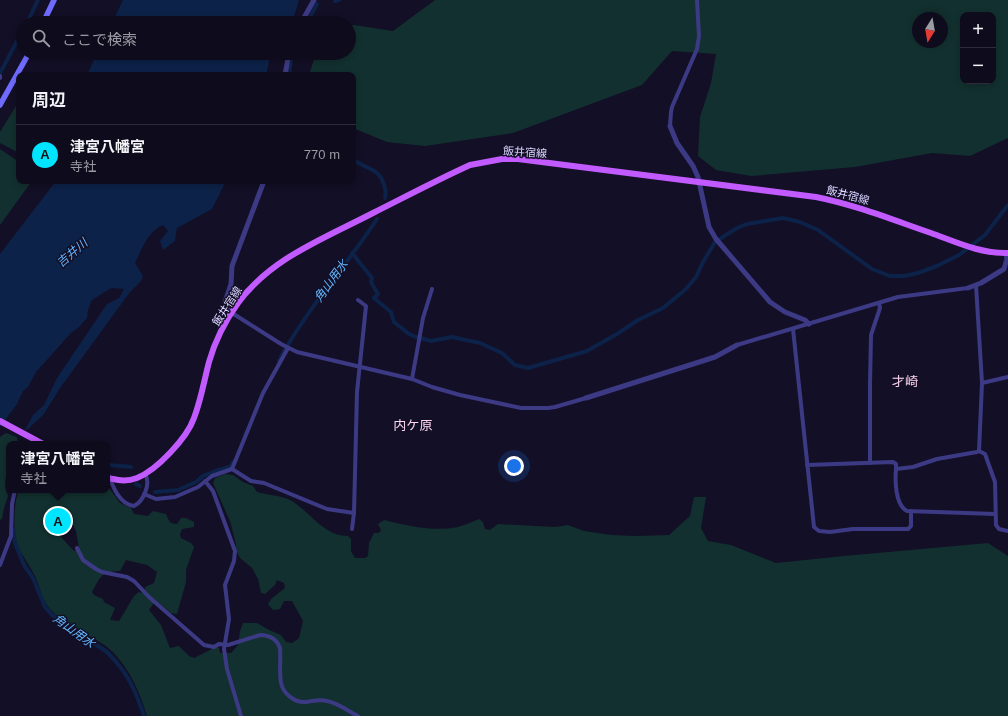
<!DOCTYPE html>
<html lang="ja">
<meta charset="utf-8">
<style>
:root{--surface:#0e0b1c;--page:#1c1929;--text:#f1f3f6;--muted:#9b9ba3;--line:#2e2b3b;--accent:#00e5ff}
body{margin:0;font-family:Arial,"Noto Sans JP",sans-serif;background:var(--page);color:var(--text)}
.controls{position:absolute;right:12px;top:12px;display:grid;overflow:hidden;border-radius:8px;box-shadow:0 2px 6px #0003}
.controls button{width:36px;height:36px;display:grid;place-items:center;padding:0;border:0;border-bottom:1px solid var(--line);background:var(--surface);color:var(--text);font:20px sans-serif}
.compass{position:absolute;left:912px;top:12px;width:36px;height:36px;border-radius:50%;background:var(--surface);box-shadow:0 2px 6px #0003;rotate:191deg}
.you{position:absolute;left:514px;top:466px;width:14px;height:14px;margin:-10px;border:3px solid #fff;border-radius:50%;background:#1a73e8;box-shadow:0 0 0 6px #1a73e833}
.badge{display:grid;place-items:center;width:26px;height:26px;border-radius:50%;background:var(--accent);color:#111;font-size:13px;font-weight:700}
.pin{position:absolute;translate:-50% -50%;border:2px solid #fff;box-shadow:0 1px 4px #0006}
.popup{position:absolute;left:6px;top:441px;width:104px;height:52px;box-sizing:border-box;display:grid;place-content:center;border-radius:8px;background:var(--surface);filter:drop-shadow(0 1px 3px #0005);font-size:13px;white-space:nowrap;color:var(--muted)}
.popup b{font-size:15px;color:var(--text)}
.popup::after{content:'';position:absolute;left:50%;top:100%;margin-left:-8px;border:8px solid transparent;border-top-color:var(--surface)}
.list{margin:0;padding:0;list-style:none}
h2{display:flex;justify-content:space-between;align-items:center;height:52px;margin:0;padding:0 16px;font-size:17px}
h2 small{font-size:13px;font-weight:400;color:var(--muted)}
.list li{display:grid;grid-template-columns:26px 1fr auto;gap:12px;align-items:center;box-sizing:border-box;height:60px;padding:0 16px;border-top:1px solid var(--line)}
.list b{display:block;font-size:15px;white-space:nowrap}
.list p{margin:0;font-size:13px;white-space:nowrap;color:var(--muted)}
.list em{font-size:13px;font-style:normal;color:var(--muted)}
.icon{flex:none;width:22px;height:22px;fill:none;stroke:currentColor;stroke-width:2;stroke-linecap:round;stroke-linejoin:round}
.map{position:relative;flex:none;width:1008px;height:716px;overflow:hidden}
.search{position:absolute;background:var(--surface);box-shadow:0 2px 6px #0003;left:16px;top:16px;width:340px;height:44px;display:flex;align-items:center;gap:10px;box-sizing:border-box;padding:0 14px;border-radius:22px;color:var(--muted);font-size:15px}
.panel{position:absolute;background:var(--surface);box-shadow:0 2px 6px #0003;left:16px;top:72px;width:340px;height:112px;border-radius:8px}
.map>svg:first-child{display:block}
.green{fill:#12302f;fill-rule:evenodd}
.water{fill:#0c2248}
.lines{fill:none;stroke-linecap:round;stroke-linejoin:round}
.canal{stroke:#0c2248;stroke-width:4}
.minor{stroke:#3d3a85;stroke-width:4}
.tertiary{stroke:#3d3a85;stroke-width:5}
.secondary{stroke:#6f6bff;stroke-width:5.5}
.primary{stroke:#c25bff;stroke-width:6}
.primary-bridge{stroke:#c25bff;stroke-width:6}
.labels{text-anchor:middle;stroke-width:3;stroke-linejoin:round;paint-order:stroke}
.street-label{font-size:11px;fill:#d9d4ff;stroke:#130f26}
.water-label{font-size:12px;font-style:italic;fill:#62b6ff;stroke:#130f26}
.quarter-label{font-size:13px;fill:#ffd6f0;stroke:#130f26}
</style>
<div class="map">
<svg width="1008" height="716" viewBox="0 0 1008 716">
<rect width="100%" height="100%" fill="#130f26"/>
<!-- green -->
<g class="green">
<path d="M 435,0 L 1008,0 L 1008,138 L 970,156 L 932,153 L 855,167 L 751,176 L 716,170 L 698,156 L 700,117 L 711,83 L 716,54 L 672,51 L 642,85 L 513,133 L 425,146 L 387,142 L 353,128 L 353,75 L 309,75 L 316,53 L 349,53 L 349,26 L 354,25 L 393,31 ZM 963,15 L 993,15 L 993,81 L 963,81 ZM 918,18 L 942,18 L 942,42 L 918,42 Z"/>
<polygon points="19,101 19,153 0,143 0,132"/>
<polygon points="0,149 19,162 19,181 32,181 0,225"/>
<path d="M 6,433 L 17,437 L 18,444 L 9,444 C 9,450 10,458 9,464 C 7,477 2,483 8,496 L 4,508 L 2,519 L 0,520 L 0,437 Z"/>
<path d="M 225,474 L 233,475 L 243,482 L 253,486 L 257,492 C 267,495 278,495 288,499 C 310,510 322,536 348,536 L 351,539 L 351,551 L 355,558 L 365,558 L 368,556 L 369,543 L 374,533 L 379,533 L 381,530 L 378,524 L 384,520 C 408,526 434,532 458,527 C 465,525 472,522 479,519 L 483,522 L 485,529 L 490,530 L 498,524 L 555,527 L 568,525 L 584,531 L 611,535 L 635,536 L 669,535 L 690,516 L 694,497 L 706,497 L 701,528 L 708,541 L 731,545 L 776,563 L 844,556 L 988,543 L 1008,556 L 1008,716 L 147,716 C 139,690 128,664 106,646 C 102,643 97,641 93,638 C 78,630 62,622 50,609 C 42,600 40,587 35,576 C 30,566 23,557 18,547 C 13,533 13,504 19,490 L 107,490 L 107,485 L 120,503 L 131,508 L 134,514 L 148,516 L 153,511 L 166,514 C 169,521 170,524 177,524 L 181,518 L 186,518 L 194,522 L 194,527 L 182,529 L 180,534 L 181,538 L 191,543 L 194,547 L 186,570 L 186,582 L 177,614 L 171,613 L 159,603 L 154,603 L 149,610 L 161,625 L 170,648 L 179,646 L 189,656 L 194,658 L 216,647 L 219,648 L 220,653 L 231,653 L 238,645 L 240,631 L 243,623 L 257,623 L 269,630 L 281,635 L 286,642 L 292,643 L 299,638 L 303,621 L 292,601 L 284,601 L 280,609 L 273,610 L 268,604 L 271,599 L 285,588 L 284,583 L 277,580 L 275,585 L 265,594 L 261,593 L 258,579 L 252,568 L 240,558 L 237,552 L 235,540 L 230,521 L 213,483 L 215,478 ZM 63,507 L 70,512 L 73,525 L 76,531 L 79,548 L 74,551 L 60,536 L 59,533 L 66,526 L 65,524 L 61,524 L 53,521 C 54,515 56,508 63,507 ZM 126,560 L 147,565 L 157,572 L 154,583 L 145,587 L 145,590 L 142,593 L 139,592 L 134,596 L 119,621 L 110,620 L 115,608 L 104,602 L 103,599 L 94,595 L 92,592 L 99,579 L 106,572 L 120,571 Z"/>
</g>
<!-- water -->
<g class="water">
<polygon points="123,0 299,0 292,23 112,23"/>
<polygon points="97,53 271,53 266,75 87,75"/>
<path d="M 56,181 L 226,181 L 212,209 L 177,228 L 175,241 L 163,250 L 160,241 L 168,231 L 163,225 C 148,231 142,249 135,263 L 143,276 L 141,281 L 130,292 L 60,388 L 44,414 L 28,429 L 25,430 L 33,415 L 44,405 L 57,378 L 107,304 L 119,298 L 124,289 L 111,288 L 92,300 L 88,310 L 87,318 L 79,327 L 71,333 L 36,372 L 28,387 L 23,391 L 17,404 L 0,427 L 0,254 Z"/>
</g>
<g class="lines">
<!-- canal -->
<g class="canal">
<polyline points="335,1 339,0"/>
<polyline points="27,23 38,0"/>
<polyline points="307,23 317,4"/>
<polyline points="0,73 23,30"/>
<polyline points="289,75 292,53"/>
<path d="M 353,159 C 366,170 379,167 384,185 C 386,190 386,193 385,198"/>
<polyline points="352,253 372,278 371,282 378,294 374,298 391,312 394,322 409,334 416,337 431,341 452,337 480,343 502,353 515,365 528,368 587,351 617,334 638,320 663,308 686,289 696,277 703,262 715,242 737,228 747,224 783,218 800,222 818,230 872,269 890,276 904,276 918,273 937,266 959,255 985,235 1008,205"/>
<path d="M 288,345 C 314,300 349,262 377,219"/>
<polyline points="279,361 285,349"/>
<polyline points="109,465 131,467"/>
<polyline points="136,484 140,486"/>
<polyline points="155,492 178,490 196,482 203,476 218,470 230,467 233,462"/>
<path d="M 13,529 L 15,543 L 24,565 L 33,578 L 45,607 L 52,615 L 107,652 C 128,673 135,689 144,716"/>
</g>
<!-- minor -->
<g class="minor">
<polyline points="0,76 0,78"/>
<polyline points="670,126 671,112 672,107 697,49 699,36 697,0"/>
<polyline points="976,285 982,383 979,451"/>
<polyline points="232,313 281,344 297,352 412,379 432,387 460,395 521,408 548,408 555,407 586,398"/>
<polyline points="793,329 814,527 819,531 830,532 853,529 908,529 911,526 911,511"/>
<polyline points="737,345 898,297 968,288"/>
<polyline points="288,348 263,393 232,469 251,481 264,483 327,509 354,513 357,392 366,306 358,300"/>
<polyline points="412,379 423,318 432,289"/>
<polyline points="982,383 1008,377"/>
<polyline points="870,463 870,384 871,335 880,308 879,303"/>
<polyline points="807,465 893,462 896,464 896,469 913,467 937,459 977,452 979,451 985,454 995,482 996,525 999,529 1008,531"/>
<path d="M 896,469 C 895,480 895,505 907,511 L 995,514"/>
<path d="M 107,471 C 112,484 118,504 134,506 C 144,501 151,483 145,474"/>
<polyline points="205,481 213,491 235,551 234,561 225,585 229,619 224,649 227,669 241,716"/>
<polyline points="144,494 156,499 175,497 198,487 212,476 232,469"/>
<polyline points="352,529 354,513"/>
<path d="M 77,548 L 83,560 L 96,569 L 102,572 L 127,577 L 134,581 L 149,597 L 204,645 L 214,647 L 219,644 L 228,645 L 260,635 C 270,635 277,640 280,648 C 281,660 279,672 281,683 C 283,693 294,703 306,702 C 313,701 320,699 327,701 C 338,703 348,711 358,716"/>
<polyline points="0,565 11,536 12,504 15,490"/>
</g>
<!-- tertiary -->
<g class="tertiary">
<polyline points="301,23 314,0"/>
<polyline points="285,75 289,53"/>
<polyline points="670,126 677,143 693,166 698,177 709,227 716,239 770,302 785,312 805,320 809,324"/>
<polyline points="968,288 981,283 1004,269 1007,259 1006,253"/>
<polyline points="232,313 227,309 225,302 231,284 232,266 264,181"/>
<polyline points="586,398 715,357 737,345"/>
</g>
<!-- secondary -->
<g class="secondary">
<polyline points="43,23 54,0"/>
<polyline points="0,105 29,53"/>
</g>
<!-- primary -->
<g class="primary">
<polyline points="0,421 43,444"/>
<path d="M 113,479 C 121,481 129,481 137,478 C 157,470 187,438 194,418 C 201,400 204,381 209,362 C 215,341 225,321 238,303 C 271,258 325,238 373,213 C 405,197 437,180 470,165 L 502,159 L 518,159 L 816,197 C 856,205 893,220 931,233 C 956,242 981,254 1008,253"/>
</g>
<!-- primary-bridge -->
<polyline class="primary-bridge" points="107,478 113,479"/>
</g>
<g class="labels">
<!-- street labels -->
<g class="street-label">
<text transform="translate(525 152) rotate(4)" y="4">飯井宿線</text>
<text transform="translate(848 195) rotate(15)" y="4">飯井宿線</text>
<text transform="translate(227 306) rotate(-57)" y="4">飯井宿線</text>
</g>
<!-- water labels -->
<g class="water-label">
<text transform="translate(72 253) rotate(-41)" y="4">吉井川</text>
<text transform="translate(331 281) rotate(-54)" y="4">角山用水</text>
<text transform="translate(74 631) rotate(36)" y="4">角山用水</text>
</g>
<!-- quarter labels -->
<g class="quarter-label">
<text x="905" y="386">才崎</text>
<text x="413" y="430">内ケ原</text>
</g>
</g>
</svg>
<div class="controls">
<button>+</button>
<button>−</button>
</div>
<svg class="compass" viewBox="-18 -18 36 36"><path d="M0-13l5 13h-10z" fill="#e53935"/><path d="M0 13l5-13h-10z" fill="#9b9ba3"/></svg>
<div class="you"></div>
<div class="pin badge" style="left:58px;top:521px">A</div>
<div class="popup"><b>津宮八幡宮</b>寺社</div>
<div class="search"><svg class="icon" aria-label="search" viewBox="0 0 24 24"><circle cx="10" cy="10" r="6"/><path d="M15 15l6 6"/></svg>ここで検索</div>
<section class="panel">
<h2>周辺<small></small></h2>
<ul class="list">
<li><span class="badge">A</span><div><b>津宮八幡宮</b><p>寺社</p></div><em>770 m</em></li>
</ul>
</section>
</div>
